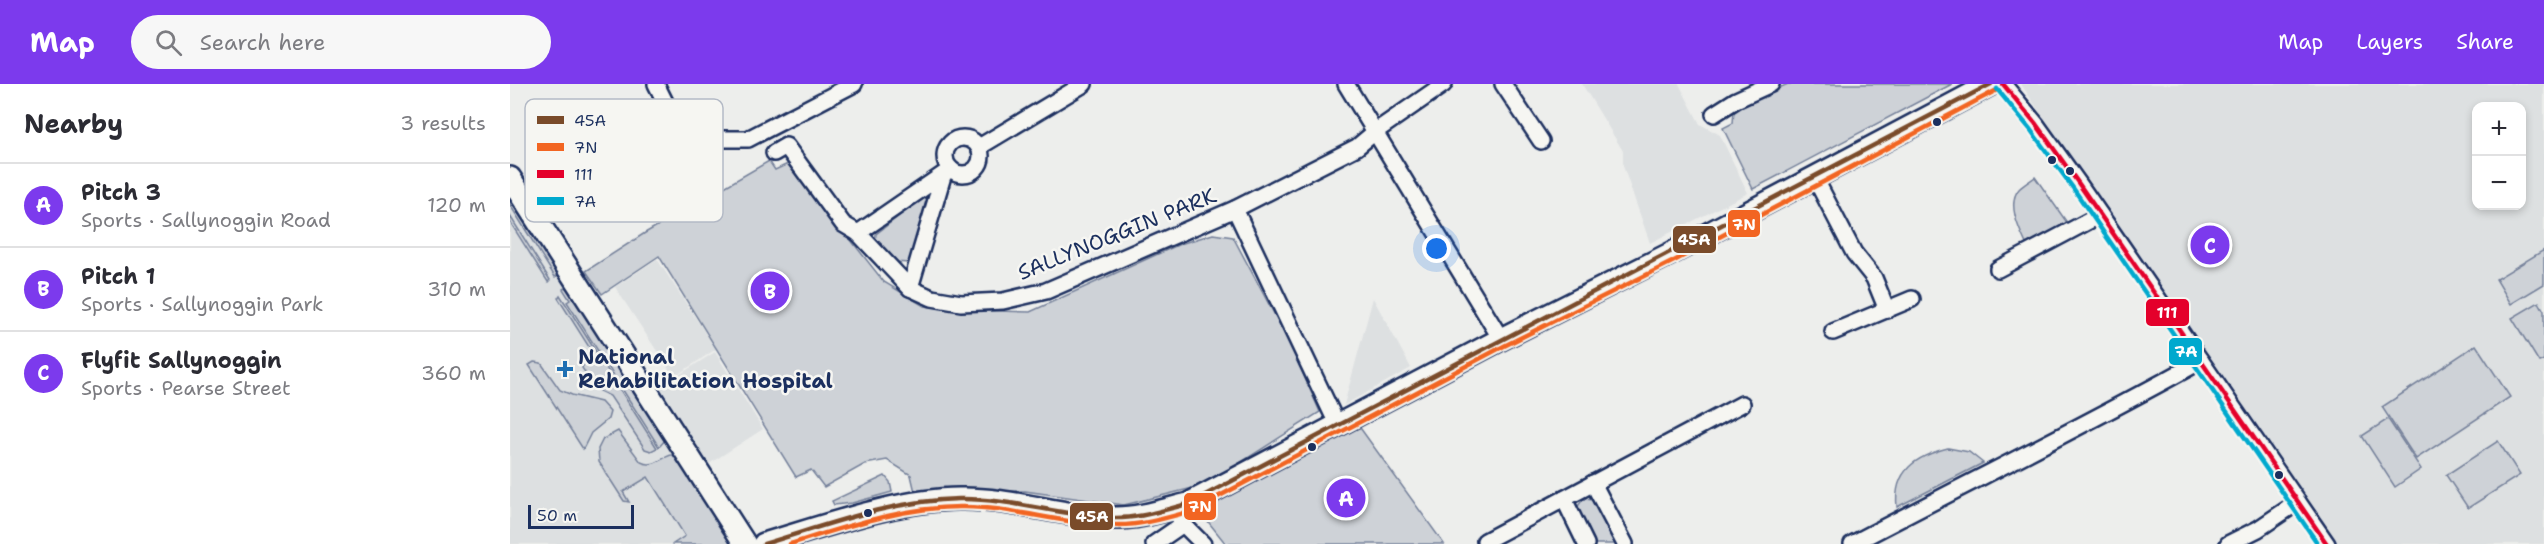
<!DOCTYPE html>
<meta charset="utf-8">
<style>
:root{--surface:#fff;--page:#f7f7f7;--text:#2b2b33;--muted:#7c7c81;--line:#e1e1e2;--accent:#7c3aed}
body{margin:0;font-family:"Shantell Sans",sans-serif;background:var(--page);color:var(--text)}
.controls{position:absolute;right:18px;top:18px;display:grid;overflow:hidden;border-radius:12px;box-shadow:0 3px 9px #0003}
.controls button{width:54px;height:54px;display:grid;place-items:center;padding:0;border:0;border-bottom:2px solid var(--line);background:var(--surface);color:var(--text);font:30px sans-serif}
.scale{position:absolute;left:18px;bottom:15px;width:106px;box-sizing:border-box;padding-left:6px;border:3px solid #1b2f5e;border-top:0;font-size:16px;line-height:21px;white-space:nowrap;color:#1b2f5e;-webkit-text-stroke:4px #f6f6f2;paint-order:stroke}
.you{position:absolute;left:927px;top:165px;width:21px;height:21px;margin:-15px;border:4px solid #fff;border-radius:50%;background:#1a73e8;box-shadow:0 0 0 9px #1a73e833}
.badge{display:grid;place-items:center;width:39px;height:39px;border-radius:50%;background:var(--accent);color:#fff;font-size:20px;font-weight:700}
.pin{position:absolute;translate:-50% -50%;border:3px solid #fff;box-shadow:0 2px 6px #0006}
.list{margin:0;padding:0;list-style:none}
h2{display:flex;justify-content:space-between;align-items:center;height:78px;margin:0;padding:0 24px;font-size:26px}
h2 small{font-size:20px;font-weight:400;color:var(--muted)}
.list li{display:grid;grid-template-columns:39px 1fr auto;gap:18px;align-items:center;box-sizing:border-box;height:84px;padding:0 24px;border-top:2px solid var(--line)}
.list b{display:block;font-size:22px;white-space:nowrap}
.list p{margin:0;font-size:20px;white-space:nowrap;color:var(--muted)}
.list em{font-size:20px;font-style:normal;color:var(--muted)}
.icon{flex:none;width:33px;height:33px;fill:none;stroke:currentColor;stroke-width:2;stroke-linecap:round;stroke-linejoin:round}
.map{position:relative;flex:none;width:2034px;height:460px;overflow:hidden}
header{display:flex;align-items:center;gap:36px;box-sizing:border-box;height:84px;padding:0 30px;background:var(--accent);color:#fff}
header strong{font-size:28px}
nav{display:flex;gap:33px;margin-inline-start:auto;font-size:21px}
.search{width:420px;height:54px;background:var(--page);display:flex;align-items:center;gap:15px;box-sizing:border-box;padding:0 21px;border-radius:33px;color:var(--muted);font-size:22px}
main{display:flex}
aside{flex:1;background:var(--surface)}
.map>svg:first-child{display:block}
.built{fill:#dde0e1;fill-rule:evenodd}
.green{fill:#ced2d7;stroke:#74809a;stroke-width:1.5}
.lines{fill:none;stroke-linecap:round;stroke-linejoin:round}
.street-casing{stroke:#1b2f5e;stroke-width:20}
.secondary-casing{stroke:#1b2f5e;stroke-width:26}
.street{stroke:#f6f6f2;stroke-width:15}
.secondary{stroke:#f6f6f2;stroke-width:21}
.bus-1-casing{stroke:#f6f6f2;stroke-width:9}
.bus-2-casing{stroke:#f6f6f2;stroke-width:9}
.bus-3-casing{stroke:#f6f6f2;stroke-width:9}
.bus-4-casing{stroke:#f6f6f2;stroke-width:9}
.bus-1{stroke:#7a4b2a;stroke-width:4.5}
.bus-2{stroke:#f26522;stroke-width:4.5}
.bus-3{stroke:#e4002b;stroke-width:4.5}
.bus-4{stroke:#00a9ce;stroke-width:4.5}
.bus-dot{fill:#1b2f5e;stroke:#f6f6f2;stroke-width:2}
.poi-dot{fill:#1f6fb2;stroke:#f6f6f2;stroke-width:2}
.labels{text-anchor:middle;stroke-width:5;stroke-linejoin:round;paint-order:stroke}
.street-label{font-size:21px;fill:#1b2f5e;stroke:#f6f6f2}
.poi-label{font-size:21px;font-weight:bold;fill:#1b2f5e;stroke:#f6f6f2;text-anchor:start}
.key{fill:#f6f6f2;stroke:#b4bac6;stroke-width:1.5}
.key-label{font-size:16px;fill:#1b2f5e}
.line-badge{stroke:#f6f6f2;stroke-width:2}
.badge-label{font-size:16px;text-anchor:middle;font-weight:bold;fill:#fff}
</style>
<header>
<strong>Map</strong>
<div class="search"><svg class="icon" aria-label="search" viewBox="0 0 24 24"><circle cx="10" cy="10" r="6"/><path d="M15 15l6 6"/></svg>Search here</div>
<nav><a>Map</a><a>Layers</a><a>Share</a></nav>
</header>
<main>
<aside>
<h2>Nearby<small>3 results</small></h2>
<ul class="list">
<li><span class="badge">A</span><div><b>Pitch 3</b><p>Sports · Sallynoggin Road</p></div><em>120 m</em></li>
<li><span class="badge">B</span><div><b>Pitch 1</b><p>Sports · Sallynoggin Park</p></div><em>310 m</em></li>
<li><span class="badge">C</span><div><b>Flyfit Sallynoggin</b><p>Sports · Pearse Street</p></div><em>360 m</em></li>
</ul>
</aside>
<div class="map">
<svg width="2034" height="460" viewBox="0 0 2034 460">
<rect width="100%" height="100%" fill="#edeeec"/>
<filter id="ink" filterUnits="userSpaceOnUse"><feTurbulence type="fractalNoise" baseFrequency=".0167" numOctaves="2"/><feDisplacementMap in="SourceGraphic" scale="12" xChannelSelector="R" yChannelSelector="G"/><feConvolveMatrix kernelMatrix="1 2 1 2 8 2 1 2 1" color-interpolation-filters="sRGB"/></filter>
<g filter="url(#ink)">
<!-- built -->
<g class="built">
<polygon points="1072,0 1169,0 1190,40 1210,51 1238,109 1140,159 1113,82 1113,67"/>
<path d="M 1511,0 L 2034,0 L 2034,460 L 1829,460 L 1729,321 L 1718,312 ZM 1966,22 L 2012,22 L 2012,122 L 1966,122 Z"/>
<polygon points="0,110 222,460 0,460"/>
<polygon points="147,175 206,265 164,293 105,203"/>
<polygon points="863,214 901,284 834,321"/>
<polygon points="205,268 253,345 199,380 150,303"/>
</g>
<!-- green -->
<g class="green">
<polygon points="1278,0 1442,0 1243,105 1213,44 1223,39 1224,27 1228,22"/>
<polygon points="259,77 265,86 280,79 374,198 414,222 448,226 520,228 670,160 703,150 723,153 777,254 810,328 695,401 614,421 515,407 405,408 401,391 377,376 355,380 314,403 301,386 286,393 149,172 92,210 76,187 135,149"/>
<path d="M 1525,93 L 1558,140 L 1517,162 C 1510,147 1496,120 1509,105 C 1514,100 1520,97 1525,93 Z"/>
<polygon points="0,104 54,188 45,193 0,121"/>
<polygon points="424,105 399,179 385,178 365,160 366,150"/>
<polygon points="0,132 40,196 38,198 0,138"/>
<polygon points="2034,166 2034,200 2001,220 1986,195"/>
<polygon points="61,200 156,355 149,363 57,218 60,216 53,205"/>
<polygon points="50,211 147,364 141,367 135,365 100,312 87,306 72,284 81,266 48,214"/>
<polygon points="2029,218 2034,227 2034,276 2029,278 2002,234"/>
<polygon points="1966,261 2000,313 1906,375 1872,323"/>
<polygon points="24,278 31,279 50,306 62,311 91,318 100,328 98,335 81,349 73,365 19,281"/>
<polygon points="1878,335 1911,385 1885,403 1852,352"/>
<polygon points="848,341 934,460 716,460 688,425"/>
<path d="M 108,347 L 131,378 C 146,385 152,371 166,370 L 226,460 L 163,460 L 175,452 L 138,393 L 113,408 L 119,418 L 114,417 L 89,378 L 88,365 L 93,355 Z"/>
<polygon points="1988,357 2010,391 1958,424 1936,391"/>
<path d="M 1438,364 L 1459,368 L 1473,379 L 1387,423 C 1383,387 1406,372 1438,364 Z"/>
<polygon points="375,392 380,398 382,408 342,419 324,421 322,417"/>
<polygon points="1073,415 1084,416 1107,460 1083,460 1066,425"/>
</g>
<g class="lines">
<defs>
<g id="street">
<polyline points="146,0 165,38 183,49 206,55 238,55 344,0"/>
<polyline points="836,0 991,255"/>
<polyline points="993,0 1031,57"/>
<polyline points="1493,0 1526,40 1569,100 1817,460"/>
<polyline points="1204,30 1226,16 1261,0"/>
<circle cx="453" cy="72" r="18"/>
<polyline points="469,63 574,0"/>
<polyline points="264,69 276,62 333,140 348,149"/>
<polyline points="441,85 348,149 400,204 422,214 451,219 493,217 536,207 725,125 847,63 866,47 934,0"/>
<polyline points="53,93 160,28"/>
<polyline points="1305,94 1344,169 1364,194 1377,226"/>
<polyline points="725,125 828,342"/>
<polyline points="1488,185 1590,131"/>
<polyline points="400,204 433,92"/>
<polyline points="1323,248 1402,215"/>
<polyline points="1083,399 1115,460"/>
<polyline points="1054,415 1076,460"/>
<polyline points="664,424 673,440 693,460"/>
<polyline points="975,457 1232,320"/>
<polyline points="644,460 673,440"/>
<path d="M 1342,460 C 1458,399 1576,341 1691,277"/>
<polyline points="1718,460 1748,445 1788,418"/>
</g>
<g id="secondary">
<polyline points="0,94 235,460"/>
<path d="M 254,460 C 312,443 389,415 449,415 C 501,414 550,432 602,434 C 627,435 654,426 678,420 L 991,255 L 1160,170 L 1481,0"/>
</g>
</defs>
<!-- street casing -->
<use href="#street" class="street-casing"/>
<!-- secondary casing -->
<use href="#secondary" class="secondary-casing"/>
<!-- street -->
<use href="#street" class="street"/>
<!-- secondary -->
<use href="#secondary" class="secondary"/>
<defs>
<path id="bus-1" d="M 254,460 C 317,441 382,416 449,415 C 501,414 550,432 602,434 C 628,435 653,426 678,420 C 945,279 1214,141 1481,0"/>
<path id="bus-2" d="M 280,460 C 335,443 392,423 450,423 C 502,422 552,441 604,441 C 630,442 656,434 681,427 L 994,262 L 1164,177 L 1485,7"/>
<polyline id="bus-3" points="1493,0 1526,40 1569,100 1817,460"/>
<polyline id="bus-4" points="1487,5 1520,45 1563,104 1808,460"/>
</defs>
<!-- bus-1 casing -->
<use href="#bus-1" class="bus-1-casing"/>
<!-- bus-2 casing -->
<use href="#bus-2" class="bus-2-casing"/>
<!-- bus-3 casing -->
<use href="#bus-3" class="bus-3-casing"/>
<!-- bus-4 casing -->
<use href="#bus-4" class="bus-4-casing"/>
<!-- bus-1 -->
<use href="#bus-1" class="bus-1"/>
<!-- bus-2 -->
<use href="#bus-2" class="bus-2"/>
<!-- bus-3 -->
<use href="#bus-3" class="bus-3"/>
<!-- bus-4 -->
<use href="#bus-4" class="bus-4"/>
</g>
</g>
<!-- markers -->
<g class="bus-dot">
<circle cx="1427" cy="38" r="5"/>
<circle cx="1542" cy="76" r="5"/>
<circle cx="1560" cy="87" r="5"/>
<circle cx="802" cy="363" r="5"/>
<circle cx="1769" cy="391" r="5"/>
<circle cx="358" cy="429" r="5"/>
</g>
<path class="poi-dot" d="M52 276h6v6h6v6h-6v6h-6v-6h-6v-6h6z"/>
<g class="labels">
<!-- street labels -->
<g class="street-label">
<text transform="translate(607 150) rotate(-22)" y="7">SALLYNOGGIN PARK</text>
</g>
<!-- poi labels -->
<g class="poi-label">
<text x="68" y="280">National<tspan x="68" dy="24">Rehabilitation Hospital</tspan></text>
</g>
</g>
<!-- legend -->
<rect x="15" y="15" width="198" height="123" rx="9" class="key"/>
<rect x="27" y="32" width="27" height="8" fill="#7a4b2a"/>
<rect x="27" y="59" width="27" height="8" fill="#f26522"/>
<rect x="27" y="86" width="27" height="8" fill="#e4002b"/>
<rect x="27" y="113" width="27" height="8" fill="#00a9ce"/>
<g class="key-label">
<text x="64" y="42">45A</text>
<text x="64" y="69">7N</text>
<text x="64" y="96">111</text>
<text x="64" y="123">7A</text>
</g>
<g class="line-badge">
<rect x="1217" y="125" width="34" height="29" rx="6" fill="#f26522"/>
<rect x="1162" y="141" width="45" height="29" rx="6" fill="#7a4b2a"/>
<rect x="1635" y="214" width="45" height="29" rx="6" fill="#e4002b"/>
<rect x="1658" y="253" width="35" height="29" rx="6" fill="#00a9ce"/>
<rect x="673" y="408" width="34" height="29" rx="6" fill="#f26522"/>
<rect x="559" y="418" width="45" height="29" rx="6" fill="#7a4b2a"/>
</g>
<g class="badge-label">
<text x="1234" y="146">7N</text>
<text x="1184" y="161">45A</text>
<text x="1657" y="234">111</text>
<text x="1676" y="273">7A</text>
<text x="690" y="428">7N</text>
<text x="582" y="438">45A</text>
</g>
</svg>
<div class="controls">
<button>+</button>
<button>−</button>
</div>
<div class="scale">50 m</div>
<div class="you"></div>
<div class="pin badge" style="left:836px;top:414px">A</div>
<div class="pin badge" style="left:260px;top:207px">B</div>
<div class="pin badge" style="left:1700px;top:161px">C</div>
</div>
</main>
